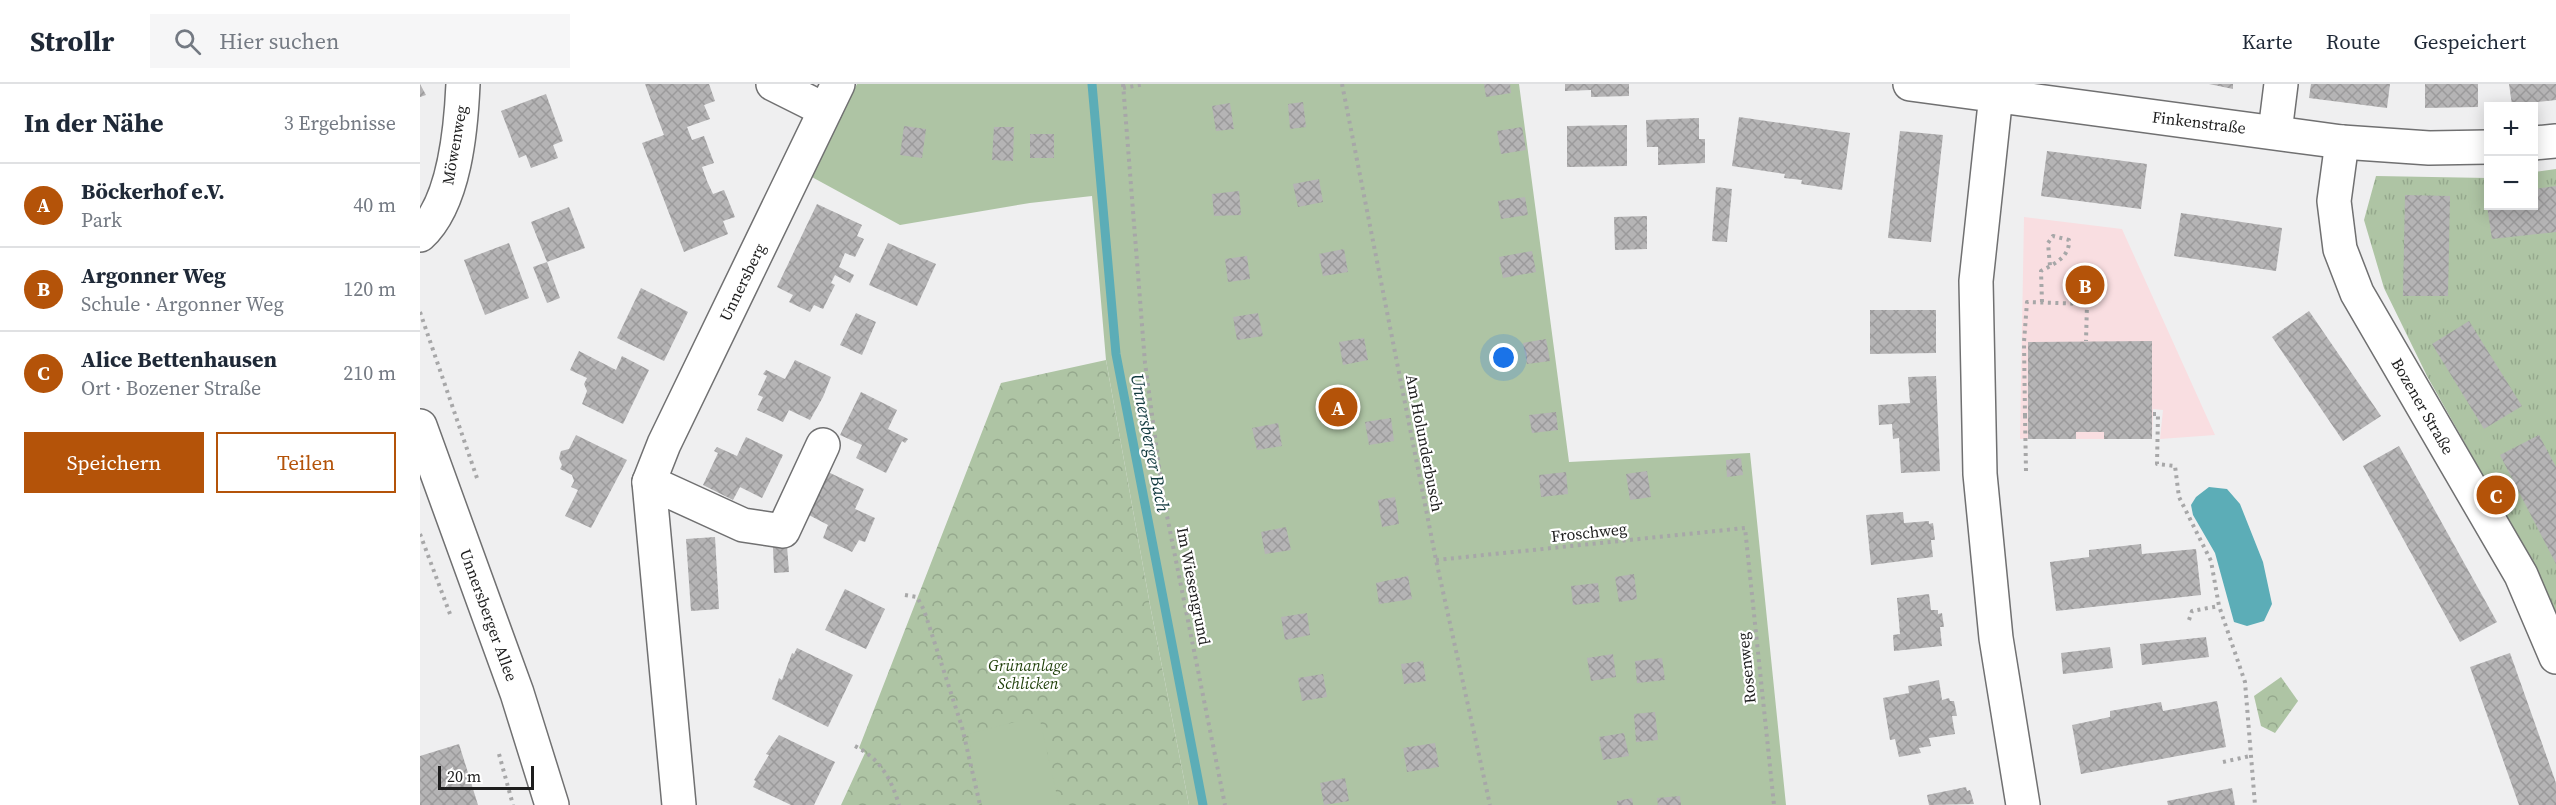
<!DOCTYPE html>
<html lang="de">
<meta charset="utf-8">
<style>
:root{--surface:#fff;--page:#f6f6f7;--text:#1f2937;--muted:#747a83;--line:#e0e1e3;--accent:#b45309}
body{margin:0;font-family:"Source Serif 4",serif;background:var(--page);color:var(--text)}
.controls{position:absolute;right:18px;top:18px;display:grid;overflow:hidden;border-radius:0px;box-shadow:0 3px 15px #0003}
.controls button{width:54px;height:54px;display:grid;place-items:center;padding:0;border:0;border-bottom:2px solid var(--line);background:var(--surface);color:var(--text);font:30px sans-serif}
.scale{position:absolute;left:18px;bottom:15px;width:96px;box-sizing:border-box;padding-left:6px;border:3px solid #1d1d1d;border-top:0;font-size:16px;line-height:21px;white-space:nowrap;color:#1d1d1d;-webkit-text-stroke:4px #fff;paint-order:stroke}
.you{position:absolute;left:1084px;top:274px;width:21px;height:21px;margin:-15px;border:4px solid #fff;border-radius:50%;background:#1a73e8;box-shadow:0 0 0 9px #1a73e833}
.badge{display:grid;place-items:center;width:39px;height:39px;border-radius:50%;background:var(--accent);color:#fff;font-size:20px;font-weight:700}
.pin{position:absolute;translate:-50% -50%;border:3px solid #fff;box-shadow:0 2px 6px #0006}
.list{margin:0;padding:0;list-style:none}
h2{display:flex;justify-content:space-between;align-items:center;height:78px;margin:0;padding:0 24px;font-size:26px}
h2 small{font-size:20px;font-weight:400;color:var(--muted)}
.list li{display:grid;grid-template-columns:39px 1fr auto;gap:18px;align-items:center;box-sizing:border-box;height:84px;padding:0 24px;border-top:2px solid var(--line)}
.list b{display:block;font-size:22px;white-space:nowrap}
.list p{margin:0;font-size:20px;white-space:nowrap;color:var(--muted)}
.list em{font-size:20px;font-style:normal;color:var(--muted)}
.actions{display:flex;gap:12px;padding:18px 24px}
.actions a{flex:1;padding:14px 0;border:2px solid var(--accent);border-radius:0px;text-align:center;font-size:21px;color:var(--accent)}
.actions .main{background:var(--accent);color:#fff}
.icon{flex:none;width:33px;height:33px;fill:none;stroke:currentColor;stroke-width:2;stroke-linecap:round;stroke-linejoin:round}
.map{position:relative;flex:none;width:2136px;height:721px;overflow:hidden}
header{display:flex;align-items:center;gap:36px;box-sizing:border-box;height:84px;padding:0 30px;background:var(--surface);border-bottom:2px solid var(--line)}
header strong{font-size:28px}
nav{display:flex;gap:33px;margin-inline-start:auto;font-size:21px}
.search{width:420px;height:54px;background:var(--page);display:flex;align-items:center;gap:15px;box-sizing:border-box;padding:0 21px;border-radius:0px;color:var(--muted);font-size:22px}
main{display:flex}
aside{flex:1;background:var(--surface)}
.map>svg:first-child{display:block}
.education{fill:#f9dee1}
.grass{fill:url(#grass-tufts)}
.park{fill:url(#park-crowns)}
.garden{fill:#aec4a4}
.water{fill:#5cadb7}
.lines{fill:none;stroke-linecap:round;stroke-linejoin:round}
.stream{stroke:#5cadb7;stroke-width:9}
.building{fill:url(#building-cross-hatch)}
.minor-casing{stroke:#707071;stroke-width:36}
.secondary-casing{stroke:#707071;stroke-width:36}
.path{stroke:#a7a7a8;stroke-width:4;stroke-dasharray:3 4.5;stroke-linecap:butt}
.minor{stroke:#fff;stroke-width:33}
.secondary{stroke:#fff;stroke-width:33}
.labels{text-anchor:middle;stroke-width:4.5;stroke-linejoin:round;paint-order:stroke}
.street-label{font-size:16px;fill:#1d1d1d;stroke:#fff}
.park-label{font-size:16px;font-style:italic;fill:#1f3f09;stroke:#fff}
.water-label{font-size:18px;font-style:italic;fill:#11393e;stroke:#fff}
</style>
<header>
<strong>Strollr</strong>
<div class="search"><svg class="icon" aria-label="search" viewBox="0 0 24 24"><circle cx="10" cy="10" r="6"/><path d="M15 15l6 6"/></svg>Hier suchen</div>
<nav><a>Karte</a><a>Route</a><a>Gespeichert</a></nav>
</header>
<main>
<aside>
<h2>In der Nähe<small>3 Ergebnisse</small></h2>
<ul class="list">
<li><span class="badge">A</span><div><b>Böckerhof e.V.</b><p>Park</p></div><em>40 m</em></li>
<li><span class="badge">B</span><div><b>Argonner Weg</b><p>Schule · Argonner Weg</p></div><em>120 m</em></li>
<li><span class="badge">C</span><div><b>Alice Bettenhausen</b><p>Ort · Bozener Straße</p></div><em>210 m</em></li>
</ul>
<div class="actions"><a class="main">Speichern</a><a>Teilen</a></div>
</aside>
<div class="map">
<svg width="2136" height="721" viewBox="0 0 2136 721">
<defs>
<pattern id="grass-tufts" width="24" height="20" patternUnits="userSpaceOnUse" patternTransform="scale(1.5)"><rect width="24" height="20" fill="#aec4a4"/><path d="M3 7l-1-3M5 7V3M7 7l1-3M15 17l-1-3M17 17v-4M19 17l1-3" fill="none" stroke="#95a88d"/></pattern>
<pattern id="park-crowns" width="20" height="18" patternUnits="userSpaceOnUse" patternTransform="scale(1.5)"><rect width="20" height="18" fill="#aec4a4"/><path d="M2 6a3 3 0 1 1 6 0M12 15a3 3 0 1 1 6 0" fill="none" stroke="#95a88d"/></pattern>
<pattern id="building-cross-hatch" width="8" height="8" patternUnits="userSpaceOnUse" patternTransform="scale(1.5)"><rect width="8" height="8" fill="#b5b4b5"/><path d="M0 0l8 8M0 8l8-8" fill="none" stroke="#9b9a9b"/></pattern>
</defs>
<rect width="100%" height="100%" fill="#efeff0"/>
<!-- education -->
<polygon class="education" points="1604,133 1702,145 1795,351 1740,355 1743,326 1733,325 1732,355 1600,355"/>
<!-- grass -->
<polygon class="grass" points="2136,85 2136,534 2104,464 2007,292 1964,204 1944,136 1956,92 2068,94 2068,122 2114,122 2114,88"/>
<!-- park -->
<g class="park">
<polygon points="686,276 730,521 769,721 421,721 445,669 439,664 581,299"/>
<polygon points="1861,593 1878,617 1855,649 1841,642 1834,612"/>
</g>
<!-- garden -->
<g class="garden">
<polygon points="437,0 1099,0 1149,378 1330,369 1366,721 769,721 730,521 686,276 672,112 610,119 480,141 390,92"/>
<polygon points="619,632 639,721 562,721 548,650"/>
</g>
<!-- water -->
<polygon class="water" points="1789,403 1807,405 1820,420 1843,478 1852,520 1844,537 1827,542 1814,538 1795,469 1773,431 1771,421 1776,413"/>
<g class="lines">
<!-- stream -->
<polyline class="stream" points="672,0 696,270 783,721"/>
</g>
<!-- building -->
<g class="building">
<polygon points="0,0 6,11 0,13"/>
<polygon points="225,0 289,0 295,17 284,21 290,35 267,43 272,56 284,52 294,79 282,83 287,97 293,110 304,106 315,133 303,137 308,150 264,168 222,59 244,51"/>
<polygon points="1064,0 1090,0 1091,9 1066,13"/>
<polygon points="1145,0 1209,0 1209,12 1171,13 1171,6 1145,7"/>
<polygon points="1789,0 1813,0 1813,5"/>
<polygon points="1891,0 1970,0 1967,24 1889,14"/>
<polygon points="2005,0 2058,0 2058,23 2005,24"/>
<polygon points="2089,0 2136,0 2136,16 2092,21"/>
<polygon points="126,10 143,57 133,61 138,74 111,84 106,71 99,74 81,27"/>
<polygon points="883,18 886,43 870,45 868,20"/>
<polygon points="810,19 814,45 796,47 792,22"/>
<polygon points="1319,33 1430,49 1422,106 1381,100 1382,96 1364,94 1365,90 1312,82"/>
<polygon points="1279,34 1279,55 1285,55 1285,79 1238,81 1238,63 1227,63 1226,36"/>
<polygon points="1207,41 1207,82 1147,83 1147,42"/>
<polygon points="484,42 506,45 502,74 480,71"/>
<polygon points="574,43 594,43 593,77 572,76"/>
<polygon points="1102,43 1106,66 1081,70 1077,47"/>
<polygon points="1480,47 1523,51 1511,158 1468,154"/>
<rect x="610" y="50" width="24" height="24"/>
<polygon points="1627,67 1727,80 1721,125 1621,112"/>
<polygon points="899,95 903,118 878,123 873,100"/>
<polygon points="2136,102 2136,148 2072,155 2067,122 2114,122 2114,105"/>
<polygon points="1296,103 1312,105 1307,158 1292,157"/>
<polygon points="819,107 821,131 794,132 792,110"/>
<polygon points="1985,111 2030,112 2028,212 1983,212"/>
<polygon points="1105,113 1108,131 1081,135 1078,117"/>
<polygon points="397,120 442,141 437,152 444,155 435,173 425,169 419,183 434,191 430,199 415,191 411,199 415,201 403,225 394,221 390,228 369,218 373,211 357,203"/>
<polygon points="149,123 165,164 127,178 111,138"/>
<polygon points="1761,129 1862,144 1856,187 1754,172"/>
<polygon points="1227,132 1227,165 1195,166 1194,133"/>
<polygon points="89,159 109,214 65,231 44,176"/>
<polygon points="468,159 516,180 497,222 449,201"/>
<polygon points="924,165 928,188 903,192 899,170"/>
<polygon points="1112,167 1116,188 1083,194 1079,173"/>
<polygon points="827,172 830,195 808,198 805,175"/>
<polygon points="127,178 140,214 127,219 113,183"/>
<polygon points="221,204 268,228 244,277 197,254"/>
<polygon points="1450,226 1516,226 1516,269 1450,270"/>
<polygon points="1889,227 1961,332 1923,357 1852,253"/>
<polygon points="436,229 456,238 442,271 420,261"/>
<polygon points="838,229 843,252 817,256 813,233"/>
<polygon points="2049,237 2102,322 2064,345 2012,260"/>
<polygon points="944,254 948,276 923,281 919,258"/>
<polygon points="1126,255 1130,277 1107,280 1103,259"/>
<polygon points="1732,257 1732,355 1684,355 1684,348 1656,348 1656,355 1608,355 1608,258"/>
<polygon points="159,267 196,286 202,272 229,286 203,340 162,320 167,307 164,300 167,294 150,286"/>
<polygon points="375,276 411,293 403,313 390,336 369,326 363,338 337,326 343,313 338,311 347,292 343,290 346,286 365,295"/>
<polygon points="1516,292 1520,387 1481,389 1479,354 1473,355 1472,340 1459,341 1458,321 1490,319 1488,293"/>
<polygon points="441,308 477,326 468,345 488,355 485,359 482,357 466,389 436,374 442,361 420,351"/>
<polygon points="1136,328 1138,346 1112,349 1109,331"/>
<polygon points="971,334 974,357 949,361 945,338"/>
<polygon points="858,339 862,362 837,366 832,344"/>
<polygon points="156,351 207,376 171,444 145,432 158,406 151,403 154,397 152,391 140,385 142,381 139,374 141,367 149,365"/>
<polygon points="2119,351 2136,383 2136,480 2080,371"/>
<polygon points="326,353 363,371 342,414 320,403 313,416 283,401 298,369 294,367 297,363 317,372"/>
<polygon points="1979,362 2077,538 2040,558 1943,382"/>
<polygon points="1321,374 1323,391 1307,393 1306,376"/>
<polygon points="1227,387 1231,413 1210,416 1206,390"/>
<polygon points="408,388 444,405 435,425 455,434 445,458 439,456 432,468 403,454 408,441 387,430"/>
<polygon points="1146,388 1148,410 1121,413 1119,391"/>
<polygon points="975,413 979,440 962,443 958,416"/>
<polygon points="1483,428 1484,439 1509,437 1509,440 1513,439 1515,456 1511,456 1513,473 1451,481 1446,431"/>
<polygon points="866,443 871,466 845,470 841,448"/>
<polygon points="295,453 299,525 271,527 266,455"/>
<polygon points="1721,460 1722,470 1776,465 1781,511 1636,527 1630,478 1669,473 1669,466"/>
<polygon points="367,462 369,488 354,489 353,463"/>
<polygon points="1214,490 1217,515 1199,518 1195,493"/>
<polygon points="988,492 992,515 959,520 956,499"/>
<polygon points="1178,499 1180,518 1153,521 1151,502"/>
<polygon points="425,505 465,525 446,565 405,546"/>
<polygon points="1509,510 1511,526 1518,526 1518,530 1522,529 1524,543 1520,543 1522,562 1474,567 1473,551 1480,550 1477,514"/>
<polygon points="887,529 890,551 865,556 861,533"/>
<polygon points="1786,553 1789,573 1722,581 1720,560"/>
<polygon points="1690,563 1693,584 1643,590 1641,569"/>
<polygon points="377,564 433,591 408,643 352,615 359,594 362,596 372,569 374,570"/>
<polygon points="2090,569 2136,699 2136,721 2099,721 2050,583"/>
<polygon points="1193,570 1196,593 1171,597 1167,574"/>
<polygon points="1242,574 1245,596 1217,599 1215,577"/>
<polygon points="1003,577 1006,597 984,600 981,580"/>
<polygon points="903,590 907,613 882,617 878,594"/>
<polygon points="1519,596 1522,616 1529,614 1530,617 1534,617 1537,632 1532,632 1535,650 1509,654 1511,662 1499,664 1501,669 1479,673 1475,655 1470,656 1463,614 1489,609 1488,602"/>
<polygon points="1797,617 1806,663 1661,690 1652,641 1690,633 1690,627 1741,618 1743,627"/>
<polygon points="1235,628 1238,656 1216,658 1214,630"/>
<polygon points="1204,649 1209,672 1183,676 1179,653"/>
<polygon points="359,651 415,678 394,721 371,721 333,703 336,697 334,696 349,671 346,670"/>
<polygon points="1015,659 1019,683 987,688 983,664"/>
<polygon points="39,660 58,721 0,721 0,672"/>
<polygon points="925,694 929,717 904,721 900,699"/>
<polygon points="1546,703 1547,707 1550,706 1554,720 1509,721 1507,711"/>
<polygon points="1812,704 1815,721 1748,721 1747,717"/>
<polygon points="1260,712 1261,721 1238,721 1237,714"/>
<polygon points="1212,714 1213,721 1197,721 1197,717"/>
</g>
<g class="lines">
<defs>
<g id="minor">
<polyline points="353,0 405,26"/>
<polyline points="1490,0 1922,58 2009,64 2068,63"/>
<polyline points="1580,0 1574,29 1556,197 1560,390 1576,554 1603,721"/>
<polyline points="1855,48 1861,0"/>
<polyline points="1922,58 1914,117 1920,165 1937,209 2101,491 2136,573"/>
<polyline points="2114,59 2136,57"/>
<path d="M 0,151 C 35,119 41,45 43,0"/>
<polyline points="229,398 323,441 363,447 403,361"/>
<polyline points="259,721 229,398 244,360 418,0"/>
</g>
<polyline id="secondary" points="0,342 97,609 132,721"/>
</defs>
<!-- minor casing -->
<use href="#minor" class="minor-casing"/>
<!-- secondary casing -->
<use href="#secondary" class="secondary-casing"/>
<!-- path -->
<g class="path">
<polyline points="703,0 725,279 743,412 805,721"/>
<polyline points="922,0 1016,476 1070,721"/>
<polyline points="703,4 725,0"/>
<path d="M 1622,218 L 1621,187 C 1634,180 1650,173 1649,156 L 1633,152 L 1628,159 L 1630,182"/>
<polyline points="0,228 58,397"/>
<polyline points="1733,330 1738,330 1737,380 1755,382 1759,413 1791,477 1799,522 1825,598 1835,721"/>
<polyline points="1605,332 1604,258 1607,218 1667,220 1666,257"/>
<polyline points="1606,387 1605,332 1608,332"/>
<polyline points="0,450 30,530"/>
<polyline points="1016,476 1325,444 1354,721"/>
<polyline points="485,511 497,513 504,526 542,643 560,721"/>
<polyline points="1769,536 1772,527 1799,522"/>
<path d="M 435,662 C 460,675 471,694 479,721"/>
<polyline points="79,670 93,721"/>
<polyline points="1803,678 1830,672"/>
</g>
<!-- minor -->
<use href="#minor" class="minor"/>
<!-- secondary -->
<use href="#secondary" class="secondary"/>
</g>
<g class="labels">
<!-- street labels -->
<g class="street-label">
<text transform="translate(1779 38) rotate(7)" y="6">Finkenstraße</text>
<text transform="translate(34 61) rotate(-80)" y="6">Möwenweg</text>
<text transform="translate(322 198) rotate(-64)" y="6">Unnersberg</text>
<text transform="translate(2003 322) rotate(60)" y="6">Bozener Straße</text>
<text transform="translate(1005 359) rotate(79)" y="6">Am Holunderbusch</text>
<text transform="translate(1169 448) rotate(-6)" y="6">Froschweg</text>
<text transform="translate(774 502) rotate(79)" y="6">Im Wiesengrund</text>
<text transform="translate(69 531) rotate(70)" y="6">Unnersberger Allee</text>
<text transform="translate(1326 584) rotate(-96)" y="6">Rosenweg</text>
</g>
<!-- park labels -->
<g class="park-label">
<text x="608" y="587">Grünanlage<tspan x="608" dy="18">Schlicken</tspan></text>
</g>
<!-- water labels -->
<g class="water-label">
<text transform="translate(730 359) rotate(79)" y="6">Unnersberger Bach</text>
</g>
</g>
</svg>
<div class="controls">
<button>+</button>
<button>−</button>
</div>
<div class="scale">20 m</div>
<div class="you"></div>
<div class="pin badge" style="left:918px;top:323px">A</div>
<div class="pin badge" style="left:1665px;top:201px">B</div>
<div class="pin badge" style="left:2076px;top:411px">C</div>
</div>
</main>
